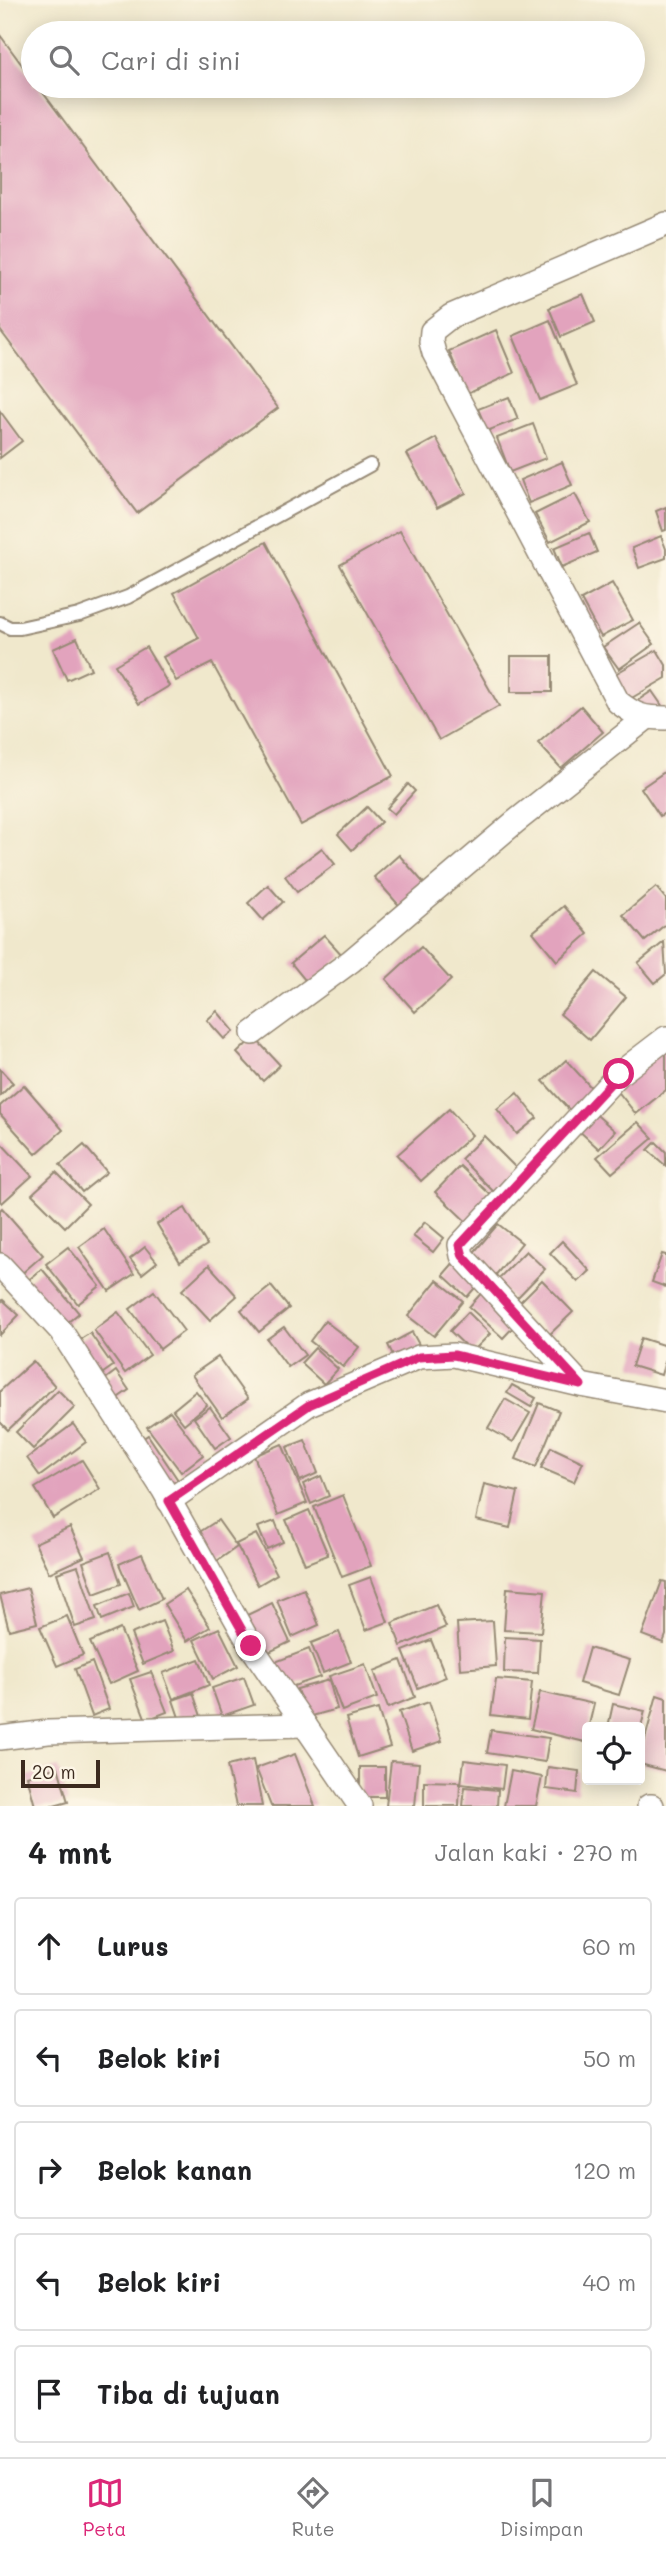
<!DOCTYPE html>
<html lang="id">
<meta charset="utf-8">
<style>
:root{--surface:#fff;--page:#f6f6f6;--text:#202124;--muted:#757577;--line:#e0e0e0;--accent:#db2777}
body{margin:0;font-family:Mali,sans-serif;background:var(--page);color:var(--text)}
.controls{position:absolute;right:21px;bottom:21px;display:grid;overflow:hidden;border-radius:7px;box-shadow:0 4px 18px #0003}
.controls button{width:63px;height:63px;display:grid;place-items:center;padding:0;border:0;border-bottom:2px solid var(--line);background:var(--surface);color:var(--text);font:35px sans-serif}
.scale{position:absolute;left:21px;bottom:18px;width:79px;box-sizing:border-box;padding-left:7px;border:4px solid #3b2a1e;border-top:0;font-size:19px;line-height:24px;white-space:nowrap;color:#3b2a1e;-webkit-text-stroke:5px #fcf5e5;paint-order:stroke}
.stop{position:absolute;width:21px;height:21px;margin:-16px;border:5px solid #db2777;border-radius:50%;background:#fff}
.stop.end{background:#db2777;border-color:#fff;box-shadow:0 2px 7px #0008}
.list{margin:0;padding:0;list-style:none}
h2{display:flex;justify-content:space-between;align-items:center;height:91px;margin:0;padding:0 28px;font-size:30px}
h2 small{font-size:23px;font-weight:400;color:var(--muted)}
.list li{display:grid;grid-template-columns:46px 1fr auto;gap:21px;align-items:center;box-sizing:border-box;height:98px;margin:0 14px 14px;padding:0 14px;border:2px solid var(--line);border-radius:7px}
.list b{display:block;font-size:26px;white-space:nowrap}
.list em{font-size:23px;font-style:normal;color:var(--muted)}
.icon{flex:none;width:38px;height:38px;fill:none;stroke:currentColor;stroke-width:2;stroke-linecap:round;stroke-linejoin:round}
.map{position:relative;flex:none;width:666px;height:1806px;overflow:hidden}
.search{position:absolute;background:var(--surface);box-shadow:0 4px 18px #0003;left:21px;right:21px;top:21px;height:77px;display:flex;align-items:center;gap:18px;box-sizing:border-box;padding:0 24px;border-radius:38px;color:var(--muted);font-size:26px}
.sheet{height:651px;background:var(--surface)}
nav{display:flex;justify-content:space-around;align-items:center;box-sizing:border-box;height:98px;border-top:2px solid var(--line);background:var(--surface);font-size:19px;color:var(--muted)}
nav a{display:grid;justify-items:center;gap:4px}
nav .on{color:var(--accent)}
.map>svg:first-child{display:block}
.building{fill:#e2a3bd}
.lines{fill:none;stroke-linecap:round;stroke-linejoin:round}
.lane-casing{stroke:#968975;stroke-width:16}
.street-casing{stroke:#968975;stroke-width:26}
.lane{stroke:#fff;stroke-width:12}
.street{stroke:#fff;stroke-width:23}
.route{stroke:#db2777;stroke-width:9}
</style>
<div class="map">
<svg width="666" height="1806" viewBox="0 0 666 1806">
<rect width="100%" height="100%" fill="#fcf5e5"/>
<filter id="ink" filterUnits="userSpaceOnUse"><feTurbulence type="fractalNoise" baseFrequency=".0143" numOctaves="2"/><feDisplacementMap in="SourceGraphic" scale="14" xChannelSelector="R" yChannelSelector="G"/><feConvolveMatrix kernelMatrix="1 2 1 2 8 2 1 2 1" color-interpolation-filters="sRGB"/></filter>
<filter id="wash" filterUnits="userSpaceOnUse"><feTurbulence type="fractalNoise" baseFrequency=".00686" numOctaves="4" result="noise"/><feDisplacementMap in="SourceGraphic" scale="28" xChannelSelector="R" yChannelSelector="G"/><feGaussianBlur stdDeviation="1.57" result="paint"/><feColorMatrix in="noise" values="0 0 0 0 0 0 0 0 0 0 0 0 0 0 0 0 0 1.4 0 .05"/><feComposite in="paint" operator="in"/></filter>
<g filter="url(#wash)">
<rect width="100%" height="100%" fill="#f0e8cc"/>
<g id="blocks">
<!-- building -->
<g class="building">
<polygon points="0,35 33,80 33,86 38,86 278,408 137,513 0,330"/>
<polygon points="583,294 595,322 561,337 549,308"/>
<polygon points="550,320 577,385 540,400 513,336"/>
<polygon points="496,330 514,373 467,394 449,351"/>
<polygon points="509,397 518,419 487,431 478,409"/>
<polygon points="0,411 22,441 0,458"/>
<polygon points="533,424 546,458 510,472 497,438"/>
<polygon points="436,438 466,493 437,508 407,454"/>
<polygon points="562,462 572,485 529,503 520,480"/>
<polygon points="575,494 590,522 550,542 535,514"/>
<polygon points="666,507 666,530 663,531 656,511"/>
<polygon points="400,531 499,706 439,740 340,565"/>
<polygon points="589,533 597,552 562,567 554,548"/>
<polygon points="661,536 666,549 666,558 639,568 632,548"/>
<polygon points="266,542 393,776 301,825 212,663 176,681 163,657 199,638 174,593"/>
<polygon points="612,583 633,620 601,637 581,600"/>
<polygon points="639,623 654,644 619,669 603,647"/>
<polygon points="77,638 91,669 67,680 53,649"/>
<polygon points="146,647 169,686 139,704 115,665"/>
<polygon points="657,650 666,665 666,678 623,703 608,678"/>
<rect x="511" y="656" width="41" height="36"/>
<polygon points="652,691 663,707 648,717 637,701"/>
<polygon points="581,706 603,732 561,768 538,743"/>
<polygon points="666,771 666,812 660,816 641,788"/>
<polygon points="408,784 415,791 394,814 387,808"/>
<polygon points="367,807 381,822 352,850 338,834"/>
<polygon points="322,848 335,864 297,892 285,876"/>
<polygon points="399,855 429,889 404,911 374,877"/>
<polygon points="268,885 283,902 263,920 248,903"/>
<polygon points="656,887 666,899 666,924 645,941 623,915"/>
<polygon points="564,906 588,934 557,961 533,932"/>
<polygon points="324,935 343,956 309,985 291,963"/>
<polygon points="664,942 666,974 655,983 638,963"/>
<polygon points="421,947 451,980 415,1012 386,979"/>
<polygon points="596,972 626,997 590,1040 560,1014"/>
<polygon points="217,1011 234,1031 224,1039 207,1020"/>
<polygon points="254,1037 280,1065 263,1081 237,1053"/>
<polygon points="666,1041 666,1090 636,1114 612,1084"/>
<polygon points="566,1060 597,1094 574,1115 543,1081"/>
<polygon points="0,1069 13,1083 0,1096"/>
<polygon points="24,1085 63,1130 36,1154 0,1114 0,1106"/>
<polygon points="517,1093 537,1118 517,1134 497,1109"/>
<polygon points="449,1109 472,1135 421,1181 397,1155"/>
<polygon points="591,1110 615,1131 599,1149 576,1128"/>
<polygon points="638,1122 653,1138 612,1173 597,1157"/>
<polygon points="484,1136 522,1174 499,1197 461,1159"/>
<polygon points="0,1142 32,1176 2,1203 0,1201"/>
<polygon points="656,1142 666,1152 666,1166 648,1150"/>
<polygon points="84,1145 107,1172 82,1192 60,1165"/>
<polygon points="460,1166 497,1201 472,1227 435,1192"/>
<polygon points="56,1172 88,1204 65,1227 32,1194"/>
<polygon points="2,1208 43,1255 20,1275 0,1252 0,1210"/>
<polygon points="185,1208 207,1245 180,1262 157,1224"/>
<polygon points="425,1222 444,1238 433,1252 413,1236"/>
<polygon points="498,1224 522,1243 494,1277 470,1257"/>
<polygon points="104,1229 134,1274 109,1291 79,1247"/>
<polygon points="562,1241 590,1271 578,1282 550,1253"/>
<polygon points="68,1247 100,1286 78,1304 46,1264"/>
<polygon points="145,1247 157,1262 142,1274 130,1259"/>
<polygon points="526,1251 545,1269 514,1301 495,1282"/>
<polygon points="662,1254 666,1255 666,1287 652,1282"/>
<polygon points="456,1260 480,1282 467,1297 443,1275"/>
<polygon points="209,1265 237,1296 210,1320 182,1290"/>
<polygon points="42,1269 79,1313 62,1327 25,1283"/>
<polygon points="437,1280 463,1301 434,1336 408,1316"/>
<polygon points="542,1280 573,1312 549,1335 519,1303"/>
<polygon points="271,1286 289,1308 259,1332 241,1310"/>
<polygon points="484,1290 519,1321 503,1338 469,1307"/>
<polygon points="154,1291 184,1331 160,1349 130,1309"/>
<polygon points="3,1300 19,1315 0,1335 0,1303"/>
<polygon points="118,1312 150,1355 125,1373 94,1330"/>
<polygon points="468,1312 490,1334 472,1352 450,1331"/>
<polygon points="325,1321 359,1347 343,1367 310,1341"/>
<polygon points="284,1327 305,1355 288,1367 267,1339"/>
<polygon points="412,1332 422,1350 397,1363 388,1345"/>
<polygon points="90,1333 113,1366 96,1378 73,1344"/>
<polygon points="641,1338 666,1346 666,1358 661,1375 632,1366"/>
<polygon points="315,1348 338,1369 324,1384 301,1363"/>
<polygon points="218,1357 248,1399 222,1417 192,1375"/>
<polygon points="33,1361 55,1386 8,1430 0,1422 0,1391"/>
<polygon points="116,1371 129,1390 113,1401 100,1383"/>
<polygon points="512,1385 536,1398 531,1407 507,1393"/>
<polygon points="58,1390 75,1407 33,1449 16,1432"/>
<polygon points="196,1391 207,1405 184,1424 173,1410"/>
<polygon points="505,1399 530,1413 513,1442 488,1428"/>
<polygon points="539,1403 559,1411 536,1467 516,1459"/>
<polygon points="210,1407 231,1437 215,1448 194,1418"/>
<polygon points="170,1411 203,1455 181,1472 147,1427"/>
<polygon points="73,1424 86,1442 40,1476 27,1458"/>
<polygon points="148,1435 178,1480 166,1488 136,1443"/>
<polygon points="305,1440 318,1473 300,1481 287,1447"/>
<polygon points="282,1444 307,1503 278,1515 254,1456"/>
<polygon points="551,1447 583,1462 574,1482 541,1468"/>
<polygon points="82,1460 100,1489 53,1518 35,1488"/>
<polygon points="321,1476 329,1496 311,1504 303,1484"/>
<polygon points="484,1484 518,1492 510,1528 476,1520"/>
<polygon points="343,1495 371,1566 342,1577 314,1507"/>
<polygon points="309,1510 328,1555 305,1564 286,1520"/>
<polygon points="218,1520 237,1547 211,1565 192,1537"/>
<polygon points="275,1521 283,1542 267,1549 258,1527"/>
<polygon points="70,1527 84,1557 49,1573 35,1543"/>
<polygon points="256,1534 277,1574 258,1585 236,1544"/>
<polygon points="110,1552 121,1584 94,1594 83,1562"/>
<polygon points="142,1554 162,1599 139,1610 119,1564"/>
<polygon points="78,1566 96,1620 75,1627 57,1573"/>
<polygon points="371,1577 388,1622 366,1630 349,1585"/>
<polygon points="662,1581 666,1582 666,1635 663,1643 642,1635"/>
<polygon points="28,1588 37,1623 9,1630 0,1595"/>
<polygon points="507,1588 545,1591 541,1632 504,1630"/>
<polygon points="304,1589 319,1625 292,1637 277,1600"/>
<polygon points="186,1590 210,1627 187,1641 164,1604"/>
<polygon points="129,1593 134,1607 102,1620 97,1606"/>
<polygon points="272,1603 290,1642 261,1656 243,1617"/>
<polygon points="436,1605 446,1627 401,1646 392,1623"/>
<polygon points="67,1616 83,1655 57,1666 40,1627"/>
<polygon points="162,1621 174,1651 143,1664 131,1634"/>
<polygon points="493,1621 496,1666 460,1669 457,1623"/>
<polygon points="219,1628 238,1666 213,1679 194,1640"/>
<polygon points="120,1629 138,1671 109,1684 90,1642"/>
<polygon points="339,1632 351,1662 323,1673 311,1643"/>
<polygon points="505,1637 540,1639 538,1673 504,1672"/>
<polygon points="431,1640 446,1677 418,1688 403,1651"/>
<polygon points="589,1648 630,1660 619,1695 579,1683"/>
<polygon points="309,1649 320,1677 285,1689 275,1662"/>
<polygon points="199,1659 209,1685 173,1699 163,1673"/>
<polygon points="401,1660 415,1697 388,1708 374,1671"/>
<polygon points="92,1662 109,1709 92,1716 75,1669"/>
<polygon points="365,1664 377,1698 342,1711 329,1676"/>
<polygon points="151,1672 167,1712 146,1720 130,1679"/>
<polygon points="244,1677 254,1705 222,1716 212,1688"/>
<polygon points="496,1679 532,1682 528,1719 491,1715"/>
<polygon points="329,1680 337,1709 305,1718 297,1689"/>
<polygon points="540,1692 594,1704 585,1742 531,1729"/>
<polygon points="193,1693 202,1719 182,1726 173,1700"/>
<polygon points="657,1695 666,1698 666,1771 640,1764 640,1757"/>
<polygon points="429,1702 442,1741 412,1751 399,1712"/>
<polygon points="613,1704 645,1711 641,1727 608,1727"/>
<polygon points="378,1709 390,1747 358,1757 346,1718"/>
<polygon points="491,1730 549,1738 545,1762 487,1753"/>
<polygon points="295,1754 315,1806 271,1806 256,1768"/>
<polygon points="253,1760 262,1806 236,1806 227,1766"/>
<polygon points="464,1760 505,1765 502,1789 461,1784"/>
<polygon points="391,1761 419,1763 415,1806 386,1806"/>
<polygon points="58,1767 68,1802 54,1806 35,1806 27,1776"/>
<rect x="360" y="1767" width="25" height="30"/>
<polygon points="548,1767 579,1771 577,1793 546,1789"/>
<polygon points="511,1771 542,1777 536,1806 504,1806"/>
<polygon points="424,1781 460,1782 459,1806 424,1806"/>
<polygon points="465,1787 498,1790 497,1806 463,1806"/>
</g>
</g>
</g>
<g filter="url(#ink)">
<use href="#blocks" fill-opacity="0" stroke="#968975" stroke-width="2"/>
<g class="lines">
<defs>
<polyline id="lane" points="0,623 10,628 20,628 79,615 128,597 370,465"/>
<g id="street">
<path d="M 666,224 L 451,316 L 432,331 L 431,342 L 434,353 L 618,702 C 636,716 643,718 666,718"/>
<polyline points="253,1033 351,961 515,822 645,719"/>
<polyline points="0,1265 61,1331 163,1489 251,1646 360,1806"/>
<polyline points="581,1385 462,1256 460,1245 619,1074 666,1038"/>
<polyline points="169,1501 309,1404 419,1357 454,1355 581,1385 666,1401"/>
<polyline points="0,1738 48,1732 305,1725"/>
<polyline points="649,1806 652,1806"/>
</g>
</defs>
<!-- lane casing -->
<use href="#lane" class="lane-casing"/>
<!-- street casing -->
<use href="#street" class="street-casing"/>
<!-- lane -->
<use href="#lane" class="lane"/>
<!-- street -->
<use href="#street" class="street"/>
</g>
</g>
<g class="lines" filter="url(#ink)">
<!-- route -->
<polyline class="route" points="251,1646 169,1501 309,1405 419,1357 454,1355 581,1385 463,1256 460,1245 619,1074"/>
</g>
</svg>
<div class="controls">
<button><svg class="icon" aria-label="locate" viewBox="0 0 24 24"><circle cx="12" cy="12" r="6"/><path d="M12 2v4M12 18v4M2 12h4M18 12h4"/></svg></button>
</div>
<div class="scale">20 m</div>
<div class="stop" style="left:619px;top:1074px"></div>
<div class="stop end" style="left:251px;top:1646px"></div>
<div class="search"><svg class="icon" aria-label="search" viewBox="0 0 24 24"><circle cx="10" cy="10" r="6"/><path d="M15 15l6 6"/></svg>Cari di sini</div>
</div>
<section class="sheet">
<h2>4 mnt<small>Jalan kaki · 270 m</small></h2>
<ul class="list">
<li><svg class="icon" aria-label="ahead" viewBox="0 0 24 24"><path d="M12 20V5M6 11l6-6 6 6"/></svg><div><b>Lurus</b></div><em>60 m</em></li>
<li><svg class="icon" aria-label="left" viewBox="0 0 24 24"><path d="M17 20v-9H6M10 6l-5 5 5 5"/></svg><div><b>Belok kiri</b></div><em>50 m</em></li>
<li><svg class="icon" aria-label="right" viewBox="0 0 24 24"><path d="M7 20v-9h11M14 6l5 5-5 5"/></svg><div><b>Belok kanan</b></div><em>120 m</em></li>
<li><svg class="icon" aria-label="left" viewBox="0 0 24 24"><path d="M17 20v-9H6M10 6l-5 5 5 5"/></svg><div><b>Belok kiri</b></div><em>40 m</em></li>
<li><svg class="icon" aria-label="arrive" viewBox="0 0 24 24"><path d="M6 21V4h12l-3 4 3 4H6"/></svg><div><b>Tiba di tujuan</b></div></li>
</ul>
</section>
<nav>
<a class="on"><svg class="icon" aria-label="map" viewBox="0 0 24 24"><path d="M3 6l6-2 6 2 6-2v14l-6 2-6-2-6 2zM9 4v14M15 6v14"/></svg>Peta</a>
<a><svg class="icon" aria-label="directions" viewBox="0 0 24 24"><path d="M12 3l9 9-9 9-9-9zM9 14v-3h6M13 9l2 2-2 2"/></svg>Rute</a>
<a><svg class="icon" aria-label="saved" viewBox="0 0 24 24"><path d="M7 4h10v16l-5-4-5 4z"/></svg>Disimpan</a>
</nav>
